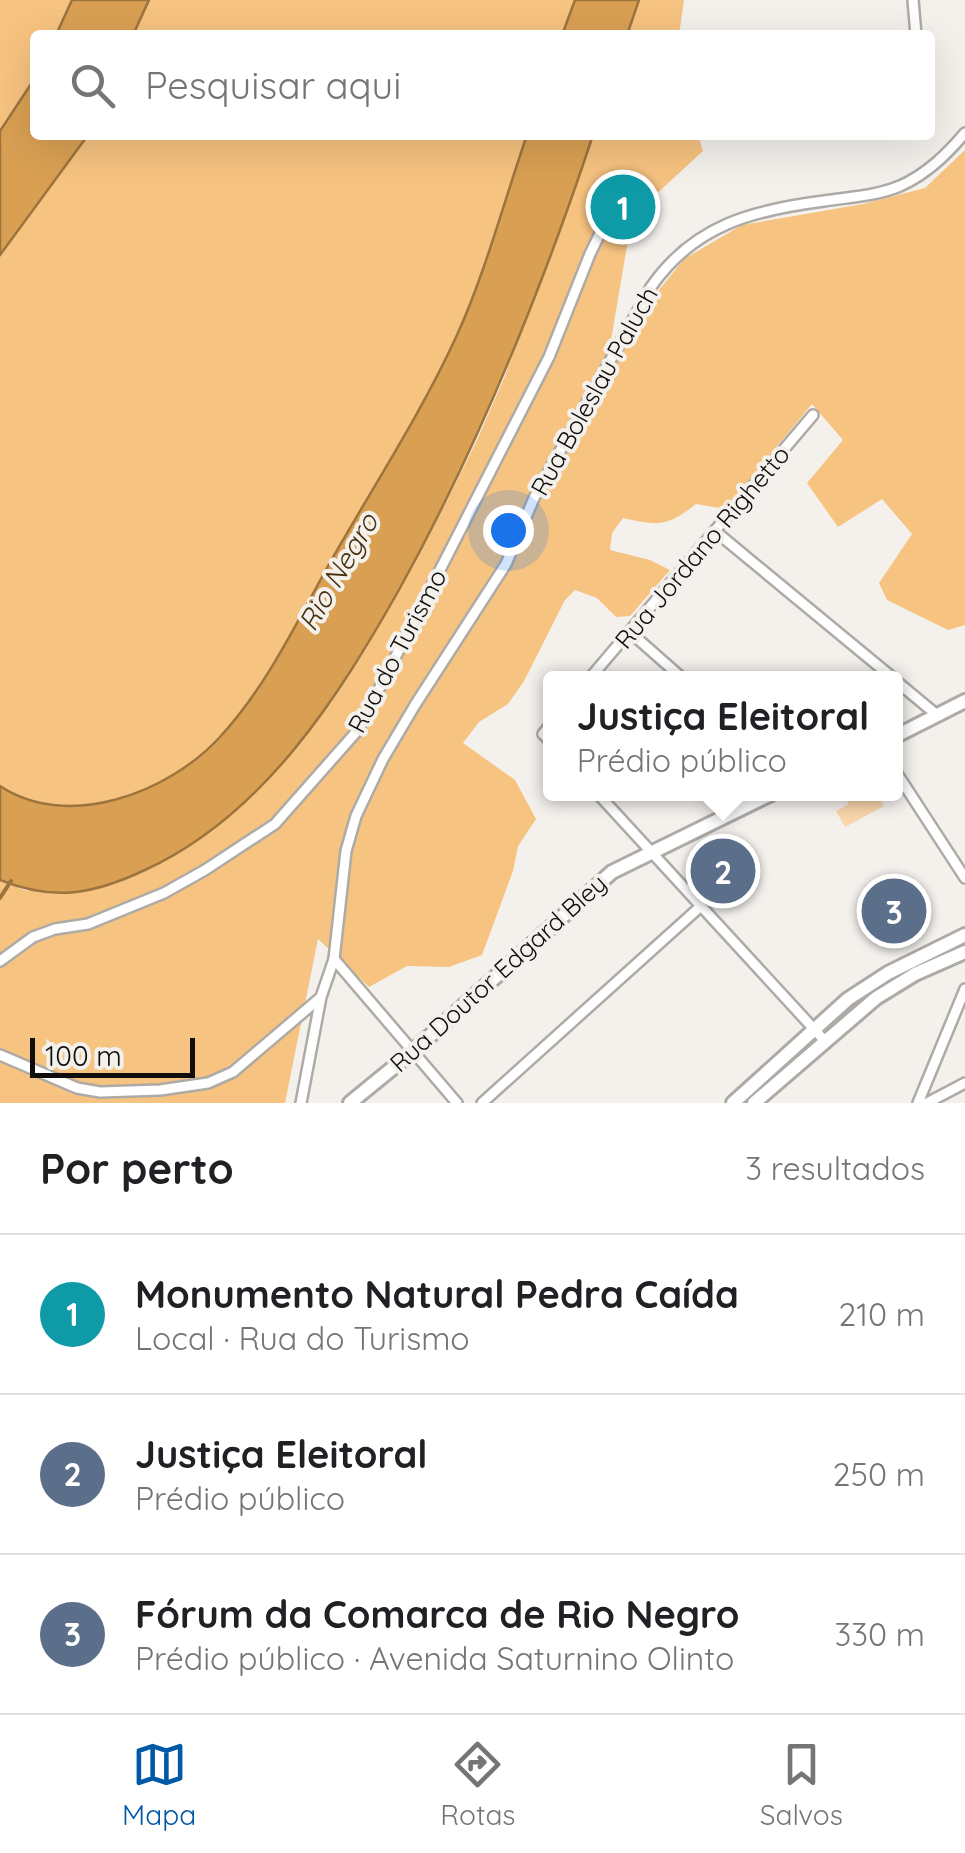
<!DOCTYPE html>
<html lang="pt">
<meta charset="utf-8">
<style>
:root{--surface:#fff;--page:#f6f6f6;--text:#202124;--muted:#757577;--line:#e0e0e0;--accent:#0059a6}
body{margin:0;font-family:Quicksand,sans-serif;background:var(--page);color:var(--text)}
.scale{position:absolute;left:30px;bottom:25px;width:165px;box-sizing:border-box;padding-left:10px;border:5px solid #0f0e0c;border-top:0;font-size:28px;line-height:35px;white-space:nowrap;color:#0f0e0c;-webkit-text-stroke:8px #f4f1ed;paint-order:stroke}
.you{position:absolute;left:508px;top:530px;width:35px;height:35px;margin:-25px;border:8px solid #fff;border-radius:50%;background:#1a73e8;box-shadow:0 0 0 15px #1a73e833}
.badge{display:grid;place-items:center;width:65px;height:65px;border-radius:50%;background:var(--accent);color:#fff;font-size:32px;font-weight:700}
.pin{position:absolute;translate:-50% -50%;border:5px solid #fff;box-shadow:0 2px 10px #0006}
.popup{position:absolute;left:543px;top:671px;width:360px;height:130px;box-sizing:border-box;display:grid;place-content:center;border-radius:10px;background:var(--surface);filter:drop-shadow(0 2px 8px #0005);font-size:32px;white-space:nowrap;color:var(--muted)}
.popup b{font-size:38px;color:var(--text)}
.popup::after{content:'';position:absolute;left:50%;top:100%;margin-left:-20px;border:20px solid transparent;border-top-color:var(--surface)}
.list{margin:0;padding:0;list-style:none}
h2{display:flex;justify-content:space-between;align-items:center;height:130px;margin:0;padding:0 40px;font-size:42px}
h2 small{font-size:32px;font-weight:400;color:var(--muted)}
.list li{display:grid;grid-template-columns:65px 1fr auto;gap:30px;align-items:center;box-sizing:border-box;height:160px;padding:0 40px;border-top:2px solid var(--line)}
.list b{display:block;font-size:38px;white-space:nowrap}
.list p{margin:0;font-size:32px;white-space:nowrap;color:var(--muted)}
.list em{font-size:32px;font-style:normal;color:var(--muted)}
.icon{flex:none;width:55px;height:55px;fill:none;stroke:currentColor;stroke-width:2;stroke-linecap:round;stroke-linejoin:round}
.map{position:relative;flex:none;width:965px;height:1103px;overflow:hidden}
.search{position:absolute;background:var(--surface);box-shadow:0 10px 40px #0002;left:30px;right:30px;top:30px;height:110px;display:flex;align-items:center;gap:25px;box-sizing:border-box;padding:0 35px;border-radius:10px;color:var(--muted);font-size:38px}
.sheet{height:610px;background:var(--surface)}
nav{display:flex;justify-content:space-around;align-items:center;box-sizing:border-box;height:140px;border-top:2px solid var(--line);background:var(--surface);font-size:28px;color:var(--muted)}
nav a{display:grid;justify-items:center;gap:5px}
nav .on{color:var(--accent)}
.map>svg:first-child{display:block}
.green{fill:#f7c380}
.water{fill:#d9a053;stroke:#9c743e;stroke-width:2.5}
.lines{fill:none;stroke-linecap:round;stroke-linejoin:round}
.stream{stroke:#9c743e;stroke-width:4}
.building{fill:#f8d5aa}
.street-casing{stroke:#aeaaa6;stroke-width:14}
.secondary-casing{stroke:#aeaaa6;stroke-width:18}
.street{stroke:#fff;stroke-width:9}
.secondary{stroke:#fff;stroke-width:12}
.labels{text-anchor:middle;stroke-width:8;stroke-linejoin:round;paint-order:stroke}
.street-label{font-size:25px;fill:#0f0e0c;stroke:#f4f1ed}
.water-label{font-size:28px;font-style:italic;fill:#48310f;stroke:#f4f1ed}
</style>
<div class="map">
<svg width="965" height="1103" viewBox="0 0 965 1103">
<rect width="100%" height="100%" fill="#f4f1ed"/>
<!-- green -->
<g class="green">
<polygon points="0,0 72,0 56,35 35,35 35,78 0,131"/>
<polygon points="149,0 575,0 562,35 133,35"/>
<polygon points="639,0 684,0 679,35 627,35"/>
<path d="M 88,135 L 527,135 C 504,201 485,271 457,335 C 423,412 370,492 328,566 C 296,624 265,689 219,738 C 168,793 68,831 0,786 L 0,255 Z"/>
<path d="M 593,135 L 698,135 L 703,151 L 640,209 L 627,246 L 609,352 L 684,259 L 742,225 L 863,204 L 925,188 L 965,150 L 965,625 L 948,630 L 887,600 L 879,583 L 912,534 L 882,499 L 838,527 L 807,483 L 843,440 L 812,404 L 725,509 L 696,504 C 667,527 658,526 623,518 L 612,533 L 610,550 L 650,560 L 670,570 L 630,616 L 616,617 L 597,598 L 575,590 L 565,600 L 524,681 L 508,704 L 479,722 L 463,743 L 515,780 L 536,819 L 518,846 L 513,871 L 482,955 L 449,967 L 407,966 L 369,987 L 318,939 L 285,1103 L 0,1103 L 0,880 L 27,891 L 331,703 L 365,650 L 442,511 L 477,440 L 505,376 Z"/>
</g>
<!-- water -->
<g class="water">
<polygon points="72,0 149,0 133,35 56,35"/>
<polygon points="575,0 639,0 627,35 562,35"/>
<polygon points="35,78 35,135 88,135 0,255 0,131"/>
<path d="M 527,135 L 593,135 C 541,292 480,443 400,588 C 338,698 264,815 145,870 C 94,894 54,902 0,880 L 0,786 C 68,831 168,793 219,738 C 265,689 296,624 328,566 C 371,490 421,414 457,335 C 486,271 504,201 527,135 Z"/>
</g>
<g class="lines">
<!-- stream -->
<polyline class="stream" points="0,898 11,881"/>
</g>
<!-- building -->
<g class="building">
<polygon points="843,794 878,794 884,806 845,827 836,811 849,804"/>
<polygon points="726,849 744,889 726,897 723,889 714,893 705,873 714,869 708,857"/>
</g>
<g class="lines">
<defs>
<g id="street">
<polyline points="913,0 916,35"/>
<polyline points="715,531 893,678"/>
<polyline points="630,632 682,678"/>
<polyline points="590,678 813,415"/>
<polyline points="896,681 937,715"/>
<polyline points="550,725 543,734 550,741"/>
<polyline points="896,772 965,878"/>
<polyline points="598,794 824,1040"/>
<polyline points="334,959 457,1103"/>
<polyline points="0,961 33,937 55,929 88,924 164,893 205,870 275,824 358,730 549,357 590,254 626,180"/>
<polyline points="0,1055 77,1088 100,1092 160,1090 208,1083 233,1072 320,998"/>
<path d="M 301,1103 L 321,997 L 334,959 L 346,851 L 356,816 L 383,759 L 415,705 L 506,564 L 534,498 L 651,287 C 694,225 753,210 824,201 C 850,197 876,196 900,186 C 927,174 947,154 965,133"/>
<polyline points="482,1103 701,906"/>
<polyline points="918,1103 965,989"/>
<polyline points="927,1103 965,1083"/>
</g>
<g id="secondary">
<polyline points="896,736 965,701"/>
<polyline points="350,1103 411,1053 612,872 771,794"/>
<polyline points="733,1103 848,999 888,973 965,935"/>
<polyline points="754,1103 876,998 915,974 965,952"/>
</g>
</defs>
<!-- street casing -->
<use href="#street" class="street-casing"/>
<!-- secondary casing -->
<use href="#secondary" class="secondary-casing"/>
<!-- street -->
<use href="#street" class="street"/>
<!-- secondary -->
<use href="#secondary" class="secondary"/>
</g>
<g class="labels">
<!-- street labels -->
<g class="street-label">
<text transform="translate(594 391) rotate(-61)" y="9">Rua Boleslau Paluch</text>
<text transform="translate(702 547) rotate(-50)" y="9">Rua Jordano Righetto</text>
<text transform="translate(397 651) rotate(-62)" y="9">Rua do Turismo</text>
<text transform="translate(498 973) rotate(-42)" y="9">Rua Doutor Edgard Bley</text>
</g>
<!-- water labels -->
<g class="water-label">
<text transform="translate(338 572) rotate(-60)" y="10">Rio Negro</text>
</g>
</g>
</svg>
<div class="scale">100 m</div>
<div class="you"></div>
<div class="pin badge" style="left:623px;top:207px;background:#0f9aa8">1</div>
<div class="pin badge" style="left:723px;top:871px;background:#5c6f8a">2</div>
<div class="popup"><b>Justiça Eleitoral</b>Prédio público</div>
<div class="pin badge" style="left:894px;top:911px;background:#5c6f8a">3</div>
<div class="search"><svg class="icon" aria-label="search" viewBox="0 0 24 24"><circle cx="10" cy="10" r="6"/><path d="M15 15l6 6"/></svg>Pesquisar aqui</div>
</div>
<section class="sheet">
<h2>Por perto<small>3 resultados</small></h2>
<ul class="list">
<li><span class="badge" style="background:#0f9aa8">1</span><div><b>Monumento Natural Pedra Caída</b><p>Local · Rua do Turismo</p></div><em>210 m</em></li>
<li><span class="badge" style="background:#5c6f8a">2</span><div><b>Justiça Eleitoral</b><p>Prédio público</p></div><em>250 m</em></li>
<li><span class="badge" style="background:#5c6f8a">3</span><div><b>Fórum da Comarca de Rio Negro</b><p>Prédio público · Avenida Saturnino Olinto</p></div><em>330 m</em></li>
</ul>
</section>
<nav>
<a class="on"><svg class="icon" aria-label="map" viewBox="0 0 24 24"><path d="M3 6l6-2 6 2 6-2v14l-6 2-6-2-6 2zM9 4v14M15 6v14"/></svg>Mapa</a>
<a><svg class="icon" aria-label="directions" viewBox="0 0 24 24"><path d="M12 3l9 9-9 9-9-9zM9 14v-3h6M13 9l2 2-2 2"/></svg>Rotas</a>
<a><svg class="icon" aria-label="saved" viewBox="0 0 24 24"><path d="M7 4h10v16l-5-4-5 4z"/></svg>Salvos</a>
</nav>
